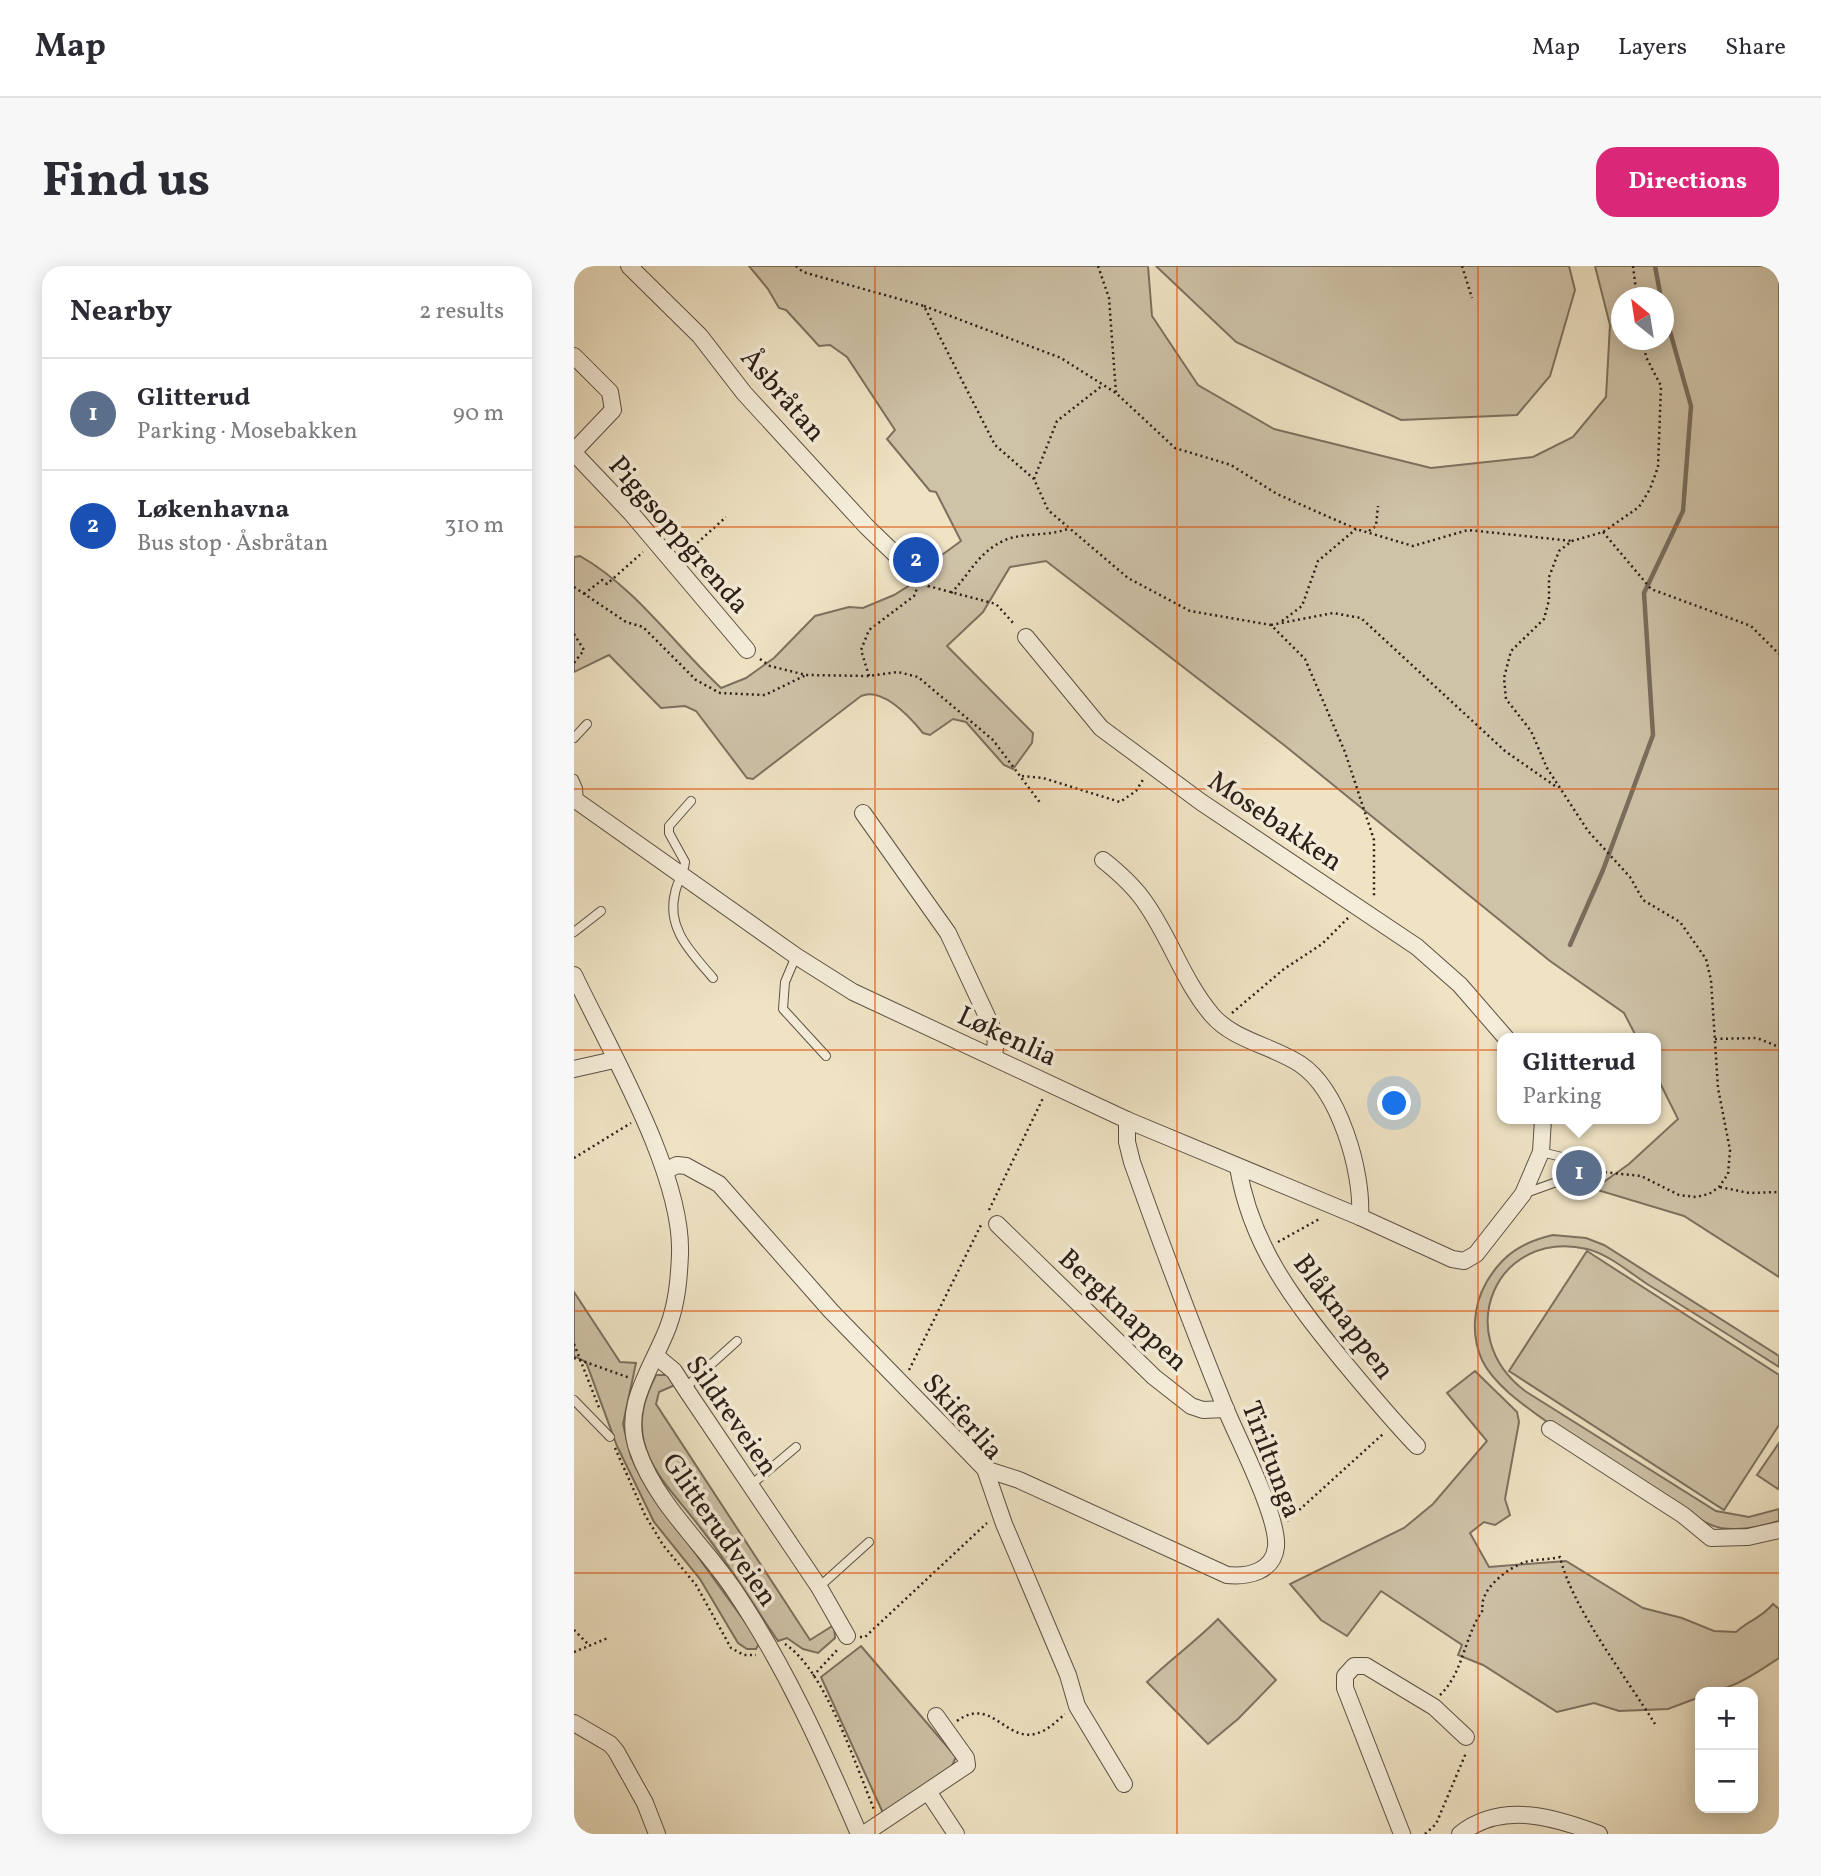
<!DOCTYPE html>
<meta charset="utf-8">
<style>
:root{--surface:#fff;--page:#f7f7f7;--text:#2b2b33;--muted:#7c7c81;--line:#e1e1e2;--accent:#db2777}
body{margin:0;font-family:Vollkorn,serif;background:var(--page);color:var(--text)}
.controls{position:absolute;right:21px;bottom:21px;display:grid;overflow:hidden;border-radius:14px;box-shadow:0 4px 18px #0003}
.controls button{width:63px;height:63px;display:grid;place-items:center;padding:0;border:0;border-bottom:2px solid var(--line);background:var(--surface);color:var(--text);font:35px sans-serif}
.compass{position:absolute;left:1037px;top:21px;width:63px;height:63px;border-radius:50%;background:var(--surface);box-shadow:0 4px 18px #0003;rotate:330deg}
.you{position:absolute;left:821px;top:838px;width:24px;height:24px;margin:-18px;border:5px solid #fff;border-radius:50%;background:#1a73e8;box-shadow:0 0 0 10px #1a73e833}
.badge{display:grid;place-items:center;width:46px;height:46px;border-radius:50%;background:var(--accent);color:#fff;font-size:23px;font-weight:700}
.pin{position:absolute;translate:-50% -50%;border:4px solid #fff;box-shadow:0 2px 7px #0006}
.popup{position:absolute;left:923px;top:767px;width:164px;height:91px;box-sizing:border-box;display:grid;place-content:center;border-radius:14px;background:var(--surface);filter:drop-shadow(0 2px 5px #0005);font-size:23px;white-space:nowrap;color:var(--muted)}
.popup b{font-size:26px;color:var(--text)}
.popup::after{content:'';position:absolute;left:50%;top:100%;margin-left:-14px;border:14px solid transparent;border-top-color:var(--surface)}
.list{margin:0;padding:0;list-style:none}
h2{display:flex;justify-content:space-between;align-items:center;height:91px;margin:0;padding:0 28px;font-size:30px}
h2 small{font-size:23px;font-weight:400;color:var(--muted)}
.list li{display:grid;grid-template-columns:46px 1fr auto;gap:21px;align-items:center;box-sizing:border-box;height:112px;padding:0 28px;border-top:2px solid var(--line)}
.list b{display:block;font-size:26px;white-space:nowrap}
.list p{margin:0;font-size:23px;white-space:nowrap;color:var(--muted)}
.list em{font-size:23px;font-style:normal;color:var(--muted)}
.map{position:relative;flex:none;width:1205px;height:1568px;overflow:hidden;border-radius:21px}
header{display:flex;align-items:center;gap:42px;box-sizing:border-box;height:98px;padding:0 35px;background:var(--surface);border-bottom:2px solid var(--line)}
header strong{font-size:33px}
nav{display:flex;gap:38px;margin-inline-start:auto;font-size:24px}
.intro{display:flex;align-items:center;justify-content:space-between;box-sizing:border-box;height:168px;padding:0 42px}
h1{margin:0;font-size:49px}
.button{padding:18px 32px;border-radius:21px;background:var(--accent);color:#fff;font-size:24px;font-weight:700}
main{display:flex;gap:42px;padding:0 42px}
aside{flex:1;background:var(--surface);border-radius:21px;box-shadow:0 4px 18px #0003}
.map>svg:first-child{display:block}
.green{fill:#cec2a7;stroke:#7c7160;stroke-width:2;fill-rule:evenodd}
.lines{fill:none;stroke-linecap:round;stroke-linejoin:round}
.stream{stroke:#786d5d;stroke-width:4.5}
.lane-casing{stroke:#5c5144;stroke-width:10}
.street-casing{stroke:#5c5144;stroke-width:18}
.path{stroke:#2b2019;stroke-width:2.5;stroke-dasharray:2 3.5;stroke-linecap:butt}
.lane{stroke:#f5edd9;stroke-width:8}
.street{stroke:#f5edd9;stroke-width:16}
.grid{fill:none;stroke:#df560d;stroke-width:2;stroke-opacity:0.55}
.labels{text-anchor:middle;stroke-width:7;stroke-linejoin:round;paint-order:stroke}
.street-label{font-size:28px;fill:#2b2019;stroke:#f5edd9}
</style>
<header>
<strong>Map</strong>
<nav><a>Map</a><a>Layers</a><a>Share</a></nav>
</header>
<div class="intro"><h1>Find us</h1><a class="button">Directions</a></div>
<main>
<aside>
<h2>Nearby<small>2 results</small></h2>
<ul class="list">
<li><span class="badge" style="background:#5c6f8a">1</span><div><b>Glitterud</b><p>Parking · Mosebakken</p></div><em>90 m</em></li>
<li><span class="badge" style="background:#1a4fb4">2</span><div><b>Løkenhavna</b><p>Bus stop · Åsbråtan</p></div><em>310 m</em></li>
</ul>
</aside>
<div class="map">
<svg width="1205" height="1568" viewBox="0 0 1205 1568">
<rect width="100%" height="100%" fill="#efe3c4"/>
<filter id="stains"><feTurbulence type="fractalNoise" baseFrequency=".00286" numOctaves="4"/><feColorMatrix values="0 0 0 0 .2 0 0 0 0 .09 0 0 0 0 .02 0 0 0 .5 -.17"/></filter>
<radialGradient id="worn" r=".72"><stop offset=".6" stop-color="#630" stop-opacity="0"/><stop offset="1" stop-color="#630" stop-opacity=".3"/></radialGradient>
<!-- green -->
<g class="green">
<path d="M 175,0 L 574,0 L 578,50 L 624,119 L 700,163 L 857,202 L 959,191 L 999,171 L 1032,131 L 1036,59 L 1021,0 L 1205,0 L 1205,1011 L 1110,950 L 1020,923 L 1055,898 L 1104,853 L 1082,809 L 1082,772 L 1063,772 L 1050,747 L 976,695 L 710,479 L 472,295 L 436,301 L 409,346 L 373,380 L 459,467 L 458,477 L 439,503 L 430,499 L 392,456 L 379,453 L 356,469 L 349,467 C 335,450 309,421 287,430 L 179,513 L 173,512 L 122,445 L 111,440 L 87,442 L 35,389 L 0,406 L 0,291 L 6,290 C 61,321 101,379 147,422 L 172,412 L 200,392 L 241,350 L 275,341 L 289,342 L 320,329 L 336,319 L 346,305 L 387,275 L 362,226 L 356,225 L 313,173 L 321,164 L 273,91 L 256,79 L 245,80 L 212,44 L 205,42 L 194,23 ZM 1048,32 L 1090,32 L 1090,74 L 1048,74 Z"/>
<polygon points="582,0 995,0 1001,24 976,110 943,149 827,154 662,76"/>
<path d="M 979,969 L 1012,972 L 1030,979 L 1205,1090 L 1205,1101 C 1161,1073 1117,1045 1073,1018 C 1055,1006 1034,988 1013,983 C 923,962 876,1068 951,1125 L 1142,1245 L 1175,1251 L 1205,1243 L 1205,1255 C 1186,1261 1167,1265 1147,1262 C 1126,1258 1105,1238 1087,1227 C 1037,1195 981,1166 935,1127 C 925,1118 914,1107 908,1094 C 897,1070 899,1040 912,1017 C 928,989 948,976 979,969 Z"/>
<polygon points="1013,985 1205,1109 1205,1159 1150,1244 935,1105"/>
<polygon points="0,1026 46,1096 62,1097 49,1158 57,1191 69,1215 182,1371 185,1378 182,1383 173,1383 164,1377 126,1313 80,1256 43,1180 12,1096 0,1090"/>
<path d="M 901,1105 L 943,1146 L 945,1156 L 931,1233 L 936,1249 L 921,1259 L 910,1256 L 896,1267 L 915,1301 L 992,1295 L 1069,1342 L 1108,1352 L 1140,1365 L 1162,1366 C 1176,1353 1185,1354 1199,1338 L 1205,1343 L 1205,1392 C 1180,1408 1157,1426 1126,1426 L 1126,1431 L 1094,1443 L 1045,1445 L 1020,1437 L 983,1446 L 909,1399 L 884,1389 L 888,1379 L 807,1325 L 773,1370 L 747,1354 L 716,1318 L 830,1262 L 859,1238 L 913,1175 L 873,1127 Z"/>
<path d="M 82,1109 L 93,1109 L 101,1119 L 85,1126 L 82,1138 L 236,1374 L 260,1359 L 261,1372 L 244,1387 L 229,1383 L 213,1372 L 204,1375 C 178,1337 154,1296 125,1260 C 105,1233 78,1209 70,1176 C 64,1151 71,1131 82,1109 Z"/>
<polygon points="1205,1177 1205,1221 1204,1223 1183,1209"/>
<path d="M 644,1353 L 702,1414 L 664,1453 L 634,1478 L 573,1416 C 597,1393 621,1376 644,1353 Z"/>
<polygon points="287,1380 382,1491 375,1506 309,1547 247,1411"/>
</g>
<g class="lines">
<!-- stream -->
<g class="stream">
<polyline points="1081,0 1087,32"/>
<polyline points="996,679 1029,604 1079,469 1070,327 1109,245 1117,140 1090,44"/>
</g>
<defs>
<g id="lane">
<polyline points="0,472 13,458"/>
<polyline points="0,513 4,522 5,537"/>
<path d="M 117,535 L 95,560 L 95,567 L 111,596 C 110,607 103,616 101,627 C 92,663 118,687 139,712"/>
<polyline points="0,666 27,645"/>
<polyline points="222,690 211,716 209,743 252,790"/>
<polyline points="949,928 988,914 998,904 988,891 967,886"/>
<polyline points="111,1122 163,1075"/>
<polyline points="0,1134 36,1171"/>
<polyline points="177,1219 222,1181"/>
<polyline points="245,1321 295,1276"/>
<polyline points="0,1564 1,1568"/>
</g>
<g id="street">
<polyline points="55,0 126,70 170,127 292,260 324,291"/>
<polyline points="0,90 36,126 39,144 0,185"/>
<polyline points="0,187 57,247 173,384"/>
<polyline points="452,371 527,462 627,536 843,681 886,719 932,772"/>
<polyline points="0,533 222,690 279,726 553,854 786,951 878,993 890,995 902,988 949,928 967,886 969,853"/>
<polyline points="289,547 374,667 417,759 422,775 420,789"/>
<path d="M 529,594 C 544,606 559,619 570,635 C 596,671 609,715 638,749 C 659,774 699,780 726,798 C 765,824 789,905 786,951"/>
<path d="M 0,709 C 35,783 109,908 106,988 C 105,1013 103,1037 94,1061 C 79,1101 47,1140 64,1185 C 82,1237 130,1279 160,1324 C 211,1400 249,1484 285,1568"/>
<polyline points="0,803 40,794"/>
<path d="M 664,901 C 677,980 720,1035 769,1095 C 793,1124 817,1153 843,1180"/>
<polyline points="91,905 103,899 112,900 145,918 257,1045 411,1203 430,1258 494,1409 503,1440 550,1518"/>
<polyline points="423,958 580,1111 617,1140 629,1144 652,1143"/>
<polyline points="82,1090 100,1105 111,1122 245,1321 273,1370"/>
<polyline points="976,1163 1109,1249 1137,1272 1174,1271 1205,1264"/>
<path d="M 411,1203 L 445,1214 L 653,1309 C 674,1311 699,1306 702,1281 C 705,1252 665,1175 653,1146 C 619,1063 588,980 558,896 L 553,876 L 553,854"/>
<polyline points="0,1457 36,1478 42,1485 71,1537 83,1568"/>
<polyline points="355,1527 382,1568"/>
<polyline points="290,1568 393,1499 392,1492 362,1450"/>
<polyline points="828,1568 771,1422 771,1410 780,1400 792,1400 860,1441 892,1471"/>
<path d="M 886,1568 C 928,1535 980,1551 1025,1568"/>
</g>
</defs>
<!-- lane casing -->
<use href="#lane" class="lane-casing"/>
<!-- street casing -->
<use href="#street" class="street-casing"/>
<!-- path -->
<g class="path">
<polyline points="222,0 229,6 350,40 421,179 460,213 474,244 554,312 616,345 697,359 731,393 771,486 800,574 800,632"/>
<polyline points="524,0 535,32 542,127"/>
<polyline points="888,0 898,32"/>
<polyline points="1059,0 1063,32"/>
<polyline points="350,40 487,92 542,127 601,182 657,199 703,228 782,263 839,280 894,264 998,275"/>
<polyline points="460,213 483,155 529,119"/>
<polyline points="795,265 802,260 804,240"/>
<polyline points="1029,266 1077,323 1177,360 1205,388"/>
<polyline points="111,288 152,251"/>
<polyline points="334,301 354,320 422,338 441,359"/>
<polyline points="0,321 52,356 69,361 122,414 146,427 191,429 232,409"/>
<path d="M 377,327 C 397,307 403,287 431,274 C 450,266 475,271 496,262"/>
<polyline points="10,328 28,314 33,318 69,286"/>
<polyline points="708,355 728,340 744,295 782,263"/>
<polyline points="697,359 759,347 787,352 931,485 984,522"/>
<polyline points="0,368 10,384 0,397"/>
<polyline points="186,393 196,400 232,409 295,410 324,406 344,411 419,474 467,538"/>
<polyline points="295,410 287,384 295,364 340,330 346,315"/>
<polyline points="448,510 469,512 546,536 562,525 570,512"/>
<polyline points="658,747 710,703 748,678 774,652"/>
<polyline points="1141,773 1183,772 1205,781"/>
<polyline points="0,892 57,857"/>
<polyline points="1009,904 1067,910 1105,929 1122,931 1135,928 1145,921 1154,908 1156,884 1144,822 1137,714 1132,693 1106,656 1069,634 1056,611 1014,565 973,502 957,465 932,433 930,412 937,385 970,353 975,334 975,311 985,285 998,275 1029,266 1065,241 1076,223 1084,201 1087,120 1072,91 1069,74"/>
<polyline points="1146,921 1175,927 1205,926"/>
<polyline points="415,944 470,830"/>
<polyline points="704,976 747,952"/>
<polyline points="0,1078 26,1144"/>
<polyline points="0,1092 56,1112"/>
<polyline points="335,1104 407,959"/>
<polyline points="41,1182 71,1249 89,1279 122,1319 157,1382 170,1389 182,1389"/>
<polyline points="713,1255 809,1168"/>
<polyline points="0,1364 16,1380"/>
<polyline points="286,1371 291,1371 413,1257"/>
<path d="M 211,1378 C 251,1404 281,1498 300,1543"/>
<polyline points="0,1386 34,1372"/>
<polyline points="239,1410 265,1382"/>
<path d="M 866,1429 C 890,1406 890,1370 909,1344 C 904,1324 934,1302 951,1296 C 962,1293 974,1294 986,1291 C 998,1342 1052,1411 1081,1458"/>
<path d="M 383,1455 C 420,1428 433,1483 469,1465 C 477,1461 484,1454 491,1448"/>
<polyline points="851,1568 862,1558 892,1487"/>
</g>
<!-- lane -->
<use href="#lane" class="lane"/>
<!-- street -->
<use href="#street" class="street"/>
</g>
<!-- grid -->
<path class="grid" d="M 301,0 L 301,1568M 603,0 L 603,1568M 904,0 L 904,1568M 0,261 L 1205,261M 0,523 L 1205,523M 0,784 L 1205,784M 0,1045 L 1205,1045M 0,1307 L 1205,1307"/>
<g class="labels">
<!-- street labels -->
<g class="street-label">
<text transform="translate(210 128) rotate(49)" y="10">Åsbråtan</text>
<text transform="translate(106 268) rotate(49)" y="10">Piggsoppgrenda</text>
<text transform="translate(702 554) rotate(34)" y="10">Mosebakken</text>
<text transform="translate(434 769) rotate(25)" y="10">Løkenlia</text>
<text transform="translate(550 1043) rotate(43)" y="10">Bergknappen</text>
<text transform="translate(771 1050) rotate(53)" y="10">Blåknappen</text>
<text transform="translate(159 1149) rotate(55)" y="10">Sildreveien</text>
<text transform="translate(390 1150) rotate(48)" y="10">Skiferlia</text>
<text transform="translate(699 1193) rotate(69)" y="10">Tiriltunga</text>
<text transform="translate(147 1263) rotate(55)" y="10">Glitterudveien</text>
</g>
</g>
<rect width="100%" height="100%" filter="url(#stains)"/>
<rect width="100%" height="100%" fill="url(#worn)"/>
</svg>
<div class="controls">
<button>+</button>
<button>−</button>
</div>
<svg class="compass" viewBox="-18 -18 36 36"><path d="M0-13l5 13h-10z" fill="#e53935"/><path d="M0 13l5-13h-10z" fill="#7c7c81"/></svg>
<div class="you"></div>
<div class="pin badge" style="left:1005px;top:907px;background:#5c6f8a">1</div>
<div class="popup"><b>Glitterud</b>Parking</div>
<div class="pin badge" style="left:342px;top:294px;background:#1a4fb4">2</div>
</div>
</main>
